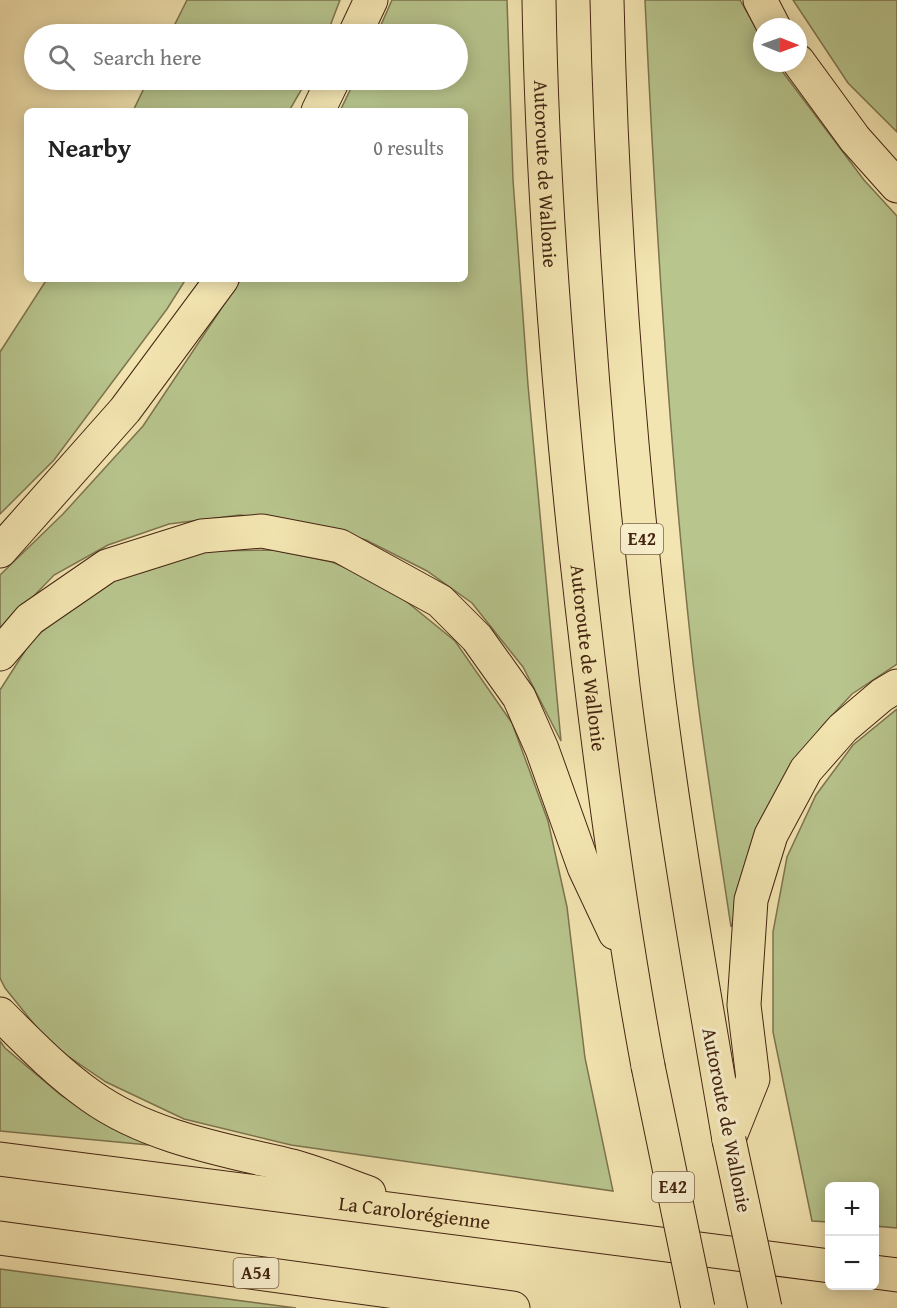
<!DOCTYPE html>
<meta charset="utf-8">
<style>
:root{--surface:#fff;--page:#f6f6f6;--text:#222;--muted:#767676;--line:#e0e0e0}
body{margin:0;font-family:"Gentium Book Plus",serif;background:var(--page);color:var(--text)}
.controls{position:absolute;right:18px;bottom:18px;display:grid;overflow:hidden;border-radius:9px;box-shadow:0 3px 15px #0003}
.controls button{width:54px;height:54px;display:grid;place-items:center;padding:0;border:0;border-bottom:2px solid var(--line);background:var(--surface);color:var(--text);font:30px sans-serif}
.compass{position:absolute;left:753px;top:18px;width:54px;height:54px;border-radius:50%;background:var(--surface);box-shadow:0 3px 15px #0003;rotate:91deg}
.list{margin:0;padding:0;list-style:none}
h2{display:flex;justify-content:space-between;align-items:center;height:78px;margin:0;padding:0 24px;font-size:26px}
h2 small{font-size:20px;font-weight:400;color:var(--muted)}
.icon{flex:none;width:33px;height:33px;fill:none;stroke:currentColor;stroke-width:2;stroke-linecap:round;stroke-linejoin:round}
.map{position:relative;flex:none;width:897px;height:1308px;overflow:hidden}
.search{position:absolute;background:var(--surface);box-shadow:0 3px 15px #0003;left:24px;top:24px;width:444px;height:66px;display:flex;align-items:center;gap:15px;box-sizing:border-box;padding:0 21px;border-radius:33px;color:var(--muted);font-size:22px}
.panel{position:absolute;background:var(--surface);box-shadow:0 3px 15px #0003;left:24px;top:108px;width:444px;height:174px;border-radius:9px}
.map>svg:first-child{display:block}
.green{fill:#b8c58d;stroke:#7e744f;stroke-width:1.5}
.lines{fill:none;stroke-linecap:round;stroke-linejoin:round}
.highway-casing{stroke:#442411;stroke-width:35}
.highway{stroke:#f3e5b1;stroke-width:33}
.highway-bridge-casing{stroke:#442411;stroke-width:35;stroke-linecap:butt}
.highway-bridge{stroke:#f3e5b1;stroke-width:33}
.labels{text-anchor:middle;stroke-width:6;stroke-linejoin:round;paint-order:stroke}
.shield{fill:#f7eecc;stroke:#7a6149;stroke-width:1.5}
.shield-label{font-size:18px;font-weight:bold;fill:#442411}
.street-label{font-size:20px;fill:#442411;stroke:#f7eecc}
</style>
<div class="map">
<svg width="897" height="1308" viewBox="0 0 897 1308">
<rect width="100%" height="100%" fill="#f3e5b1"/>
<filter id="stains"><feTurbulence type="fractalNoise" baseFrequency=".00333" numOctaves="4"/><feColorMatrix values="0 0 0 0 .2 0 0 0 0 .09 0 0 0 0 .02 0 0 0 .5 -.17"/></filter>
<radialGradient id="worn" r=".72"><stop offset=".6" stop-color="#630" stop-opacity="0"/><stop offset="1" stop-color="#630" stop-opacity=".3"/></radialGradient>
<!-- green -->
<g class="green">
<polygon points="187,0 340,0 327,34 170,34"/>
<polygon points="392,0 507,0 513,180 528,385 561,741 523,667 472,603 427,571 366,540 307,523 240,515 169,524 108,545 54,575 0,631 0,575 63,514 143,426 241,279 465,279 465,111 340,111 355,80 458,80 458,34 377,34"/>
<path d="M 645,0 L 740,0 L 762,39 L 762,63 L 776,63 L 864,180 L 897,216 L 897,664 L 852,694 L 824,724 L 789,768 L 731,927 C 717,833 701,739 691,644 C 668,430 655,215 645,0 Z"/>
<polygon points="793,0 897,0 897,132 848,83"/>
<polygon points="148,80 307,80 289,111 133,111"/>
<polygon points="47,279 186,279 167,309 54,460 0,514 0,352"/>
<polygon points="274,550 332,562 386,585 455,641 512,723 548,821 567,907 585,1058 613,1191 291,1145 184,1119 106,1082 50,1044 5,988 0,978 0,690 32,640 86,594 141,565 209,551"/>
<polygon points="897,709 897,1228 875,1226 874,1186 830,1186 829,1222 812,1221 773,1032 773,932 787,857 816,795 853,745"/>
<polygon points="0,1041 5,1048 62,1096 149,1145 0,1131"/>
<polygon points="0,1269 296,1308 0,1308"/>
</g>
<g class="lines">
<defs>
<g id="highway">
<path id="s1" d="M 539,0 C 542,182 556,362 575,543 C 594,718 616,893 648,1066"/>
<path d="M 607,0 C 612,229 630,457 657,684 C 676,837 703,988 729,1140"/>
<polyline points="760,0 774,27"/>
<polyline points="355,34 371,0"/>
<polyline points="798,61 855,139 897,186"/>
<polyline points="318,111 333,80"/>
<polyline points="0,551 125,410 222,279"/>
<polyline points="0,654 30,619 107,566 202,536 262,531 340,546 440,601 477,638 519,697 542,749 584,867 615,933"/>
<path d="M 0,1014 C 29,1043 57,1072 91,1096 C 148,1137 225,1150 292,1166 C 318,1173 344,1184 369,1193"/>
<polyline points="729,1139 753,1079 744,1005 751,900 771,835 806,770 843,728 882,695 897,686"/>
<path id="s2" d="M 0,1159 L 830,1266"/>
<polyline points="0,1238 513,1308"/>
<polyline points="874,1272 897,1275"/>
</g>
</defs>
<!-- highway casing -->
<use href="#highway" class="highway-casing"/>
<!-- highway -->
<use href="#highway" class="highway"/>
<defs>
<g id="highway-bridge">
<polyline points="648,1066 698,1308"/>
<polyline points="729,1140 765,1308"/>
</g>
</defs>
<!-- highway-bridge casing -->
<use href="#highway-bridge" class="highway-bridge-casing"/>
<!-- highway-bridge -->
<use href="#highway-bridge" class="highway-bridge"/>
</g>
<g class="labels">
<!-- shield labels -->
<g class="shield">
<rect x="621" y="524" width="42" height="30" rx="4.5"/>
<rect x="652" y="1172" width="42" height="30" rx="4.5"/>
<rect x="233.5" y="1258" width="45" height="30" rx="4.5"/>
</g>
<g class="shield-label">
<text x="642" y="545">E42</text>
<text x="673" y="1193">E42</text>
<text x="256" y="1279">A54</text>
</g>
<!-- street labels -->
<g class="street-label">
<text dy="7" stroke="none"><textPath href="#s1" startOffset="174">Autoroute de Wallonie</textPath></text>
<text dy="7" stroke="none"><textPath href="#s1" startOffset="660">Autoroute de Wallonie</textPath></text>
<text transform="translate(727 1120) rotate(79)" y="7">Autoroute de Wallonie</text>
<text dy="7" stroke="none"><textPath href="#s2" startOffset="418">La Carolorégienne</textPath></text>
</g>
</g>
<rect width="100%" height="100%" filter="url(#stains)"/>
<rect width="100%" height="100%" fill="url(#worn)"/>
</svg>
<div class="controls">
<button>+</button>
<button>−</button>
</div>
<svg class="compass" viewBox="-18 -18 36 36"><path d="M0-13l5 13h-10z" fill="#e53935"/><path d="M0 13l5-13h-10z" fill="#767676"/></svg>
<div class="search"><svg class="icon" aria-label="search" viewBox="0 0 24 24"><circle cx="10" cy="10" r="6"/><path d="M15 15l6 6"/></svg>Search here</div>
<section class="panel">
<h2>Nearby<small>0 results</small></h2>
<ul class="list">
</ul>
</section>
</div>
